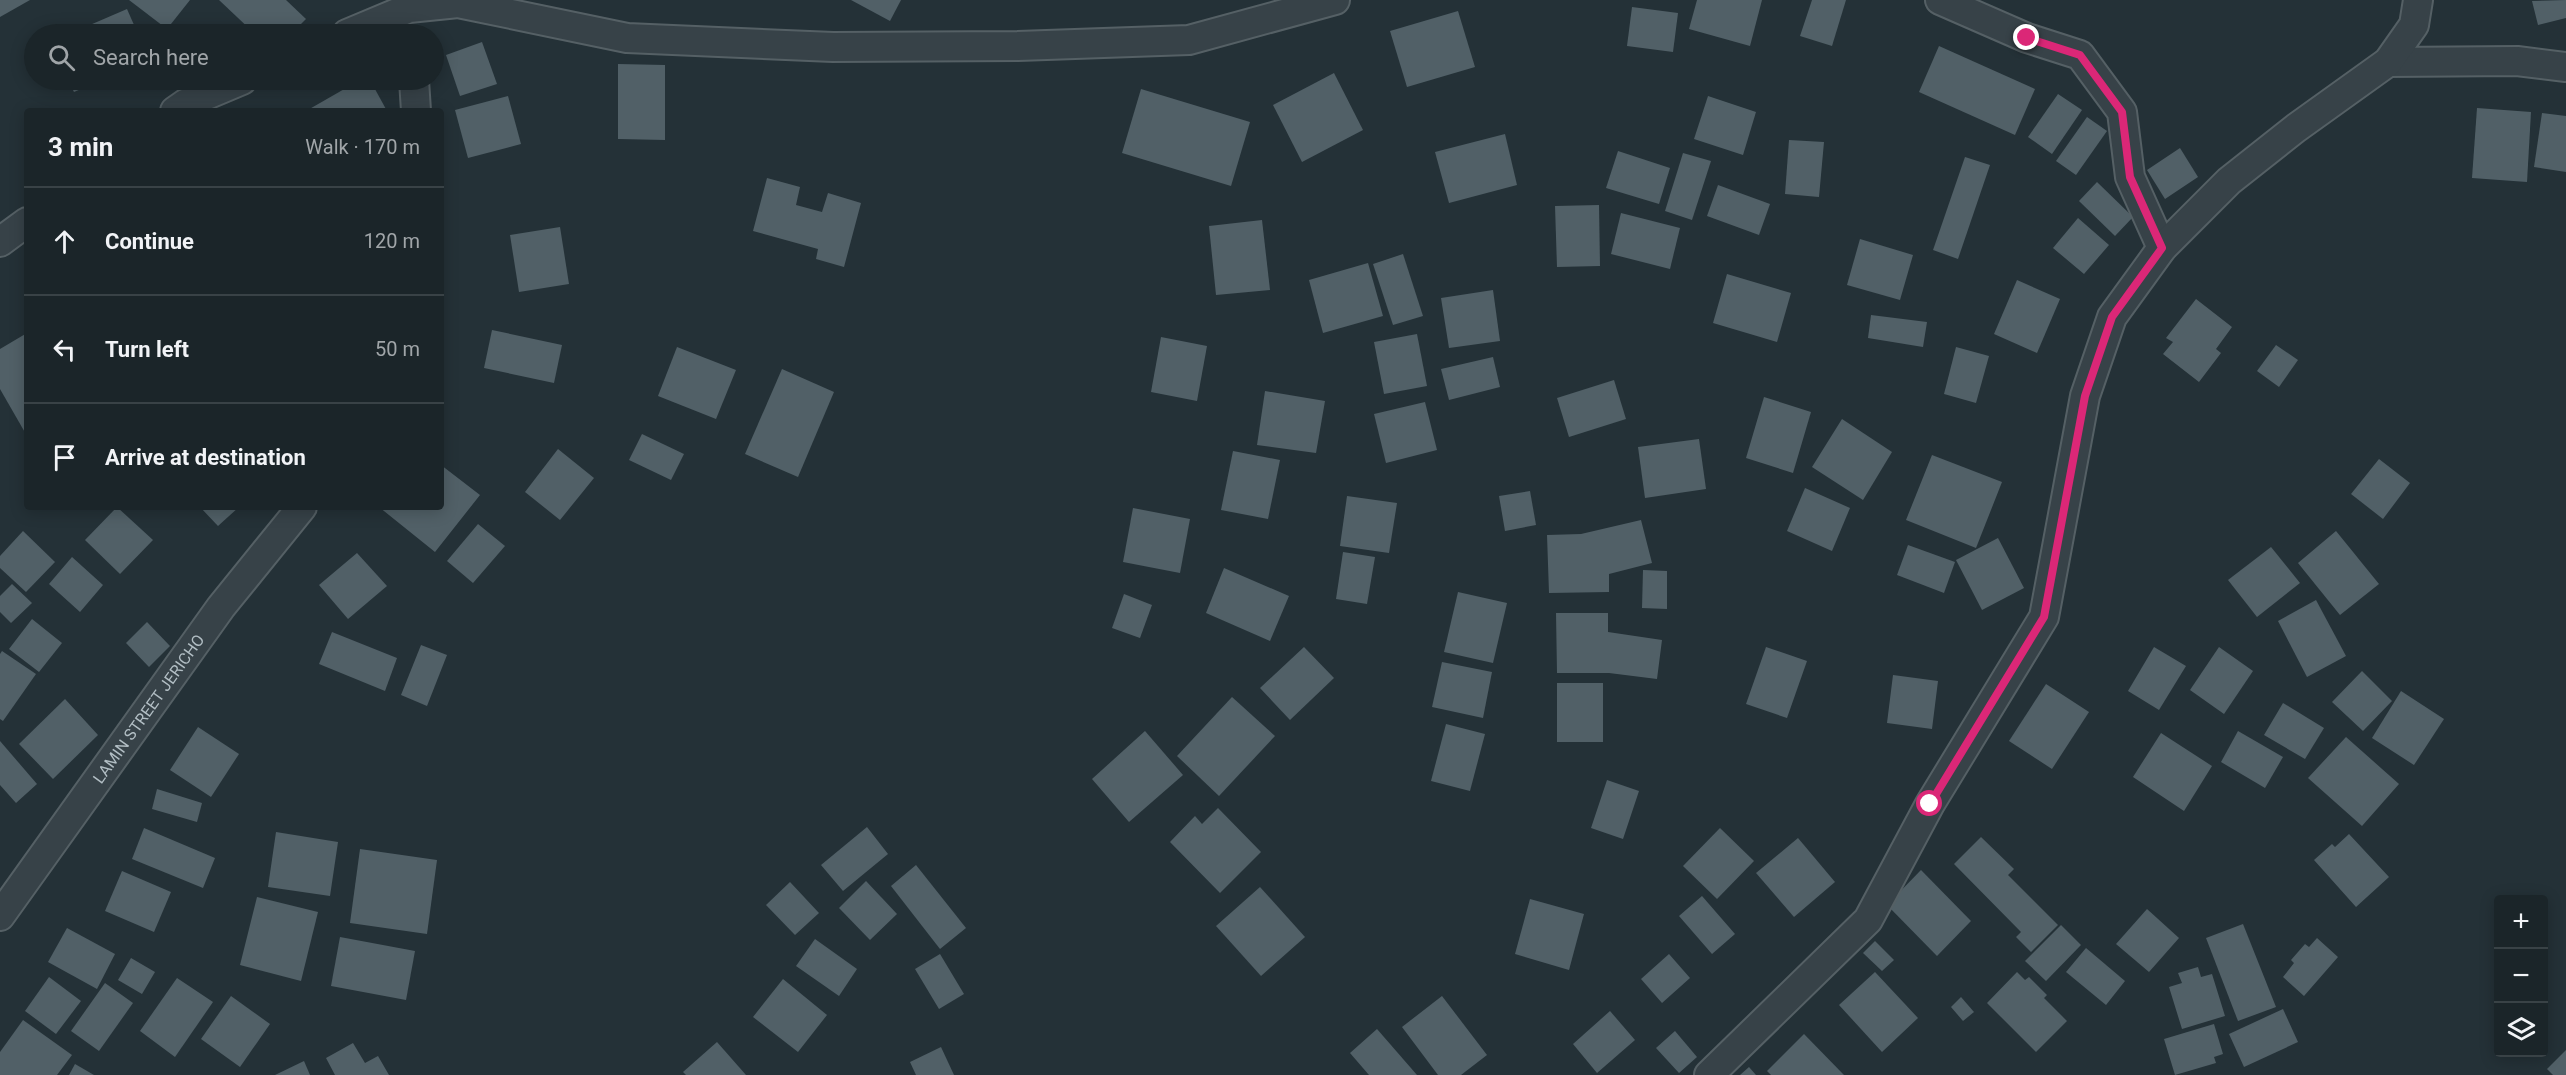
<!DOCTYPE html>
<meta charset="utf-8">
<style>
:root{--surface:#1b2529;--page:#242d31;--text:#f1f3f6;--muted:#a0a5a8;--line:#394246}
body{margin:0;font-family:Roboto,sans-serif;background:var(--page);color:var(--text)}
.controls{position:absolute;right:18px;bottom:18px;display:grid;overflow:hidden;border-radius:6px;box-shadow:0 3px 15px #0003}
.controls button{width:54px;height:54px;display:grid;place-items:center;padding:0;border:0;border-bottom:2px solid var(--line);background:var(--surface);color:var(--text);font:30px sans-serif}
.stop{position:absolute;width:18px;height:18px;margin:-14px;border:4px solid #db2777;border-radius:50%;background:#fff}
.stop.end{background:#db2777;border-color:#fff;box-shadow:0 2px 6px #0008}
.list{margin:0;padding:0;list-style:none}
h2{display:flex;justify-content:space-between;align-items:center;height:78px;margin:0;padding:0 24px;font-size:26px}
h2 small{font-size:20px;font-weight:400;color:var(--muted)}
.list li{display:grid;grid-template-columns:39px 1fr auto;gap:18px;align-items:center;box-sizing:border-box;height:108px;padding:0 24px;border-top:2px solid var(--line)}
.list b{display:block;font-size:22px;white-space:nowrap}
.list em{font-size:20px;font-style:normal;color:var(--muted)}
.icon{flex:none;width:33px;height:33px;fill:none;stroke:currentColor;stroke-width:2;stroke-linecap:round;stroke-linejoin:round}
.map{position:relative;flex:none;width:2566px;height:1075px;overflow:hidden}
.search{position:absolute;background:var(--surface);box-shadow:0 3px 15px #0003;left:24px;top:24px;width:420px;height:66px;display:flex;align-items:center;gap:15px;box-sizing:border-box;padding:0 21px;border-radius:33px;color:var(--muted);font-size:22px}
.panel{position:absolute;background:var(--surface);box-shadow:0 3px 15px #0003;left:24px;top:108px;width:420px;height:402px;border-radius:6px}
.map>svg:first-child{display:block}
.building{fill:#516067}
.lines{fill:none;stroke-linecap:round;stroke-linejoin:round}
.minor-casing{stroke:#556065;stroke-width:32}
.minor{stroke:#374248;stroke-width:28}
.route{stroke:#db2777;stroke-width:8}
.labels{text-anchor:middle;stroke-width:5;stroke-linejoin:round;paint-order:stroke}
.street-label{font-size:16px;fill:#b2bec4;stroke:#1c272c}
</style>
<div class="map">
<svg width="2566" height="1075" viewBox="0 0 2566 1075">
<rect width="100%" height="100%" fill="#243137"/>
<!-- building -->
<g class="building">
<polygon points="0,0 30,0 0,17"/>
<polygon points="129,0 190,0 167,29"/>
<polygon points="219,0 286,0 306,19 291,34 255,34"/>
<polygon points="851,0 901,0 890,21"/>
<polygon points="1697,0 1762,0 1750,46 1689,29"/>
<polygon points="1812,0 1846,0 1832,46 1800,36"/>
<polygon points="2566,0 2566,18 2538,25 2532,1"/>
<polygon points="1632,7 1678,13 1673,52 1627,46"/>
<polygon points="127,9 138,34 69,34"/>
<polygon points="1458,11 1475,67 1407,87 1390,31"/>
<polygon points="482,42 497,84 460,96 446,55"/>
<polygon points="1939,46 2035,89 2015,135 1919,92"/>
<polygon points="618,64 665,65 665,140 618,139"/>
<polygon points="1334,73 1363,130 1302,162 1273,105"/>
<polygon points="68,80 102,80 74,92"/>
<polygon points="360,80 370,80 387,111 306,111"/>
<polygon points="1141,89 1250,122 1231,186 1122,153"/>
<polygon points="2058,94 2082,110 2052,154 2028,137"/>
<polygon points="508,96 521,144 468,158 455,110"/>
<polygon points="1708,96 1756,112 1743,155 1694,139"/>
<polygon points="2477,108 2531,112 2527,182 2472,178"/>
<polygon points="2542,113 2566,116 2566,172 2534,167"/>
<polygon points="2087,117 2107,131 2076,175 2056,161"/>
<polygon points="1505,134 1517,185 1449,203 1435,152"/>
<polygon points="1789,140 1824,142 1819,197 1785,194"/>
<polygon points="2180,148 2198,177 2165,199 2147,170"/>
<polygon points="1618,151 1670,168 1659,204 1606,188"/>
<polygon points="1683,153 1711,161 1692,220 1665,211"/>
<polygon points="1965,157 1990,165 1958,259 1933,250"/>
<polygon points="767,178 800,187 796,205 822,212 828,193 861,203 844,267 816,259 818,249 753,231"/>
<polygon points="2097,182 2133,217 2115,236 2079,201"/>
<polygon points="1718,185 1770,204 1759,235 1707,216"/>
<polygon points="1599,205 1600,266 1557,267 1555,206"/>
<polygon points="1621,213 1680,228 1670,269 1611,254"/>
<polygon points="2078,218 2109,245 2084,274 2053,248"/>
<polygon points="1262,220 1270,290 1216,295 1209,226"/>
<polygon points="560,227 569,284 519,292 510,235"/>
<polygon points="1860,239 1913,255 1900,300 1847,285"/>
<polygon points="1403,254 1423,316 1393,325 1373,264"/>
<polygon points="1368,263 1383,316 1323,333 1309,280"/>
<polygon points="1727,274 1791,293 1777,342 1713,323"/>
<polygon points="2017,280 2060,299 2037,353 1994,334"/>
<polygon points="1493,290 1500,341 1449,348 1441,298"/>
<polygon points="2196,299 2232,327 2216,349 2221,353 2199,382 2163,354 2173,342 2166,338"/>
<polygon points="1871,315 1927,322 1923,347 1868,338"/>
<polygon points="492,330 562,345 554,383 484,368"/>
<polygon points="27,333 27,436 0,389 0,349"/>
<polygon points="1417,334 1427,386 1384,394 1374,342"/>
<polygon points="1161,337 1207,346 1197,401 1151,392"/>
<polygon points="2276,345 2298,360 2279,387 2257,371"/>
<polygon points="677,347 736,370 716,419 658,396"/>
<polygon points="1956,347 1989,356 1976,403 1944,394"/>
<polygon points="1493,357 1500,387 1449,400 1441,369"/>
<polygon points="782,369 834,392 798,477 745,454"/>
<polygon points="1614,380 1626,419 1569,437 1557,398"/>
<polygon points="1265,391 1325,401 1316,453 1257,445"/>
<polygon points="1764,397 1811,412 1793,473 1746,458"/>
<polygon points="1425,402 1437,450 1386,463 1374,414"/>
<polygon points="1842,419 1892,452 1863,500 1812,467"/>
<polygon points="642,434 684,454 671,480 629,460"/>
<polygon points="1699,439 1706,489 1645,498 1638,447"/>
<polygon points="558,449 594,478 560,520 525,492"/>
<polygon points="1233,451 1280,460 1268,519 1221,510"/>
<polygon points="1932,455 2002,482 1976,548 1906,520"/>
<polygon points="2379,459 2410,483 2383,519 2351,494"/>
<polygon points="441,465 480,495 435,552 379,507 441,507"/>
<polygon points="1805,488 1850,508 1832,551 1787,531"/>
<polygon points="1530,491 1536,525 1505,531 1499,496"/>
<polygon points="1347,496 1397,503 1389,553 1340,546"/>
<polygon points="117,507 153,540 120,574 85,540"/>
<polygon points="200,507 239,507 218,526"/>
<polygon points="1133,508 1190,519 1180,573 1123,562"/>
<polygon points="1641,520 1652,563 1609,574 1609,592 1549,593 1547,535 1581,534"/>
<polygon points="478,524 505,546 473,583 447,561"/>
<polygon points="23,531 55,562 26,592 0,568 0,556"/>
<polygon points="2336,531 2379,584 2340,615 2298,563"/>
<polygon points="1998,538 2024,588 1982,610 1956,560"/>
<polygon points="1908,545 1955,562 1944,593 1897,575"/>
<polygon points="2271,547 2300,583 2257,617 2228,580"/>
<polygon points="1343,552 1375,557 1367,604 1336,599"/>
<polygon points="357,553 387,586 348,619 319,585"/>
<polygon points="72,557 103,585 80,612 49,584"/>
<polygon points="1224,568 1289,596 1270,641 1206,613"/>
<polygon points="1643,570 1667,571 1667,609 1642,608"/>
<polygon points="12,584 32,603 11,623 0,612 0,596"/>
<polygon points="1458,592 1507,603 1493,663 1444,652"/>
<polygon points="1124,594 1152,605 1140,638 1112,628"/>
<polygon points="2316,600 2346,656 2307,677 2278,621"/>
<polygon points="1556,613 1608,613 1608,632 1662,640 1657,679 1609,673 1557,673"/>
<polygon points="32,619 62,643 39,672 9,649"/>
<polygon points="147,622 170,646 149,667 126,643"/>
<polygon points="332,632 397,658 385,691 319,664"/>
<polygon points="421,645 447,655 427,706 401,695"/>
<polygon points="1304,647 1334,678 1290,720 1260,688"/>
<polygon points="1766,647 1807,661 1787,718 1746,704"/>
<polygon points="2154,647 2186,666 2159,710 2128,691"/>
<polygon points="2219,647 2253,671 2224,714 2190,690"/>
<polygon points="2,651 36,674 3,721 0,719 0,654"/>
<polygon points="1442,662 1492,672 1483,718 1432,707"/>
<polygon points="2362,671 2392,701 2363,731 2332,702"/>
<polygon points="1893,675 1938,681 1932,729 1887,723"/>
<rect x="1557" y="683" width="46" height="59"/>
<polygon points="2046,684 2089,712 2052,769 2009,741"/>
<polygon points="2401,691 2444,719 2414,765 2372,738"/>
<polygon points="1232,697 1275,736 1219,796 1177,756"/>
<polygon points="65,699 98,735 53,779 19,744"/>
<polygon points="2283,703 2324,728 2305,759 2264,735"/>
<polygon points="1446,724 1485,734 1470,791 1431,781"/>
<polygon points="198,727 239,754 211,797 170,770"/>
<polygon points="1145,731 1183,775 1129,822 1092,779"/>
<polygon points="2238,731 2283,757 2265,788 2221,762"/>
<polygon points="2161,733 2212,766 2184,811 2133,777"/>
<polygon points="2346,737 2399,784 2362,826 2308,778"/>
<polygon points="0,741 37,784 16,803 0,785"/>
<polygon points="1607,780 1639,791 1623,839 1591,828"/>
<polygon points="157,789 202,803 197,822 152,809"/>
<polygon points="1218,808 1261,852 1220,893 1170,842 1195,816 1202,824"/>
<polygon points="867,827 888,854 843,891 821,865"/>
<polygon points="144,828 215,858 203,888 132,859"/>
<polygon points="1720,828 1754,861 1717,899 1683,866"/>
<polygon points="276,832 338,842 330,896 268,887"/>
<polygon points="2349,834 2389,877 2356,907 2314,860 2332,844 2335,847"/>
<polygon points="1981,837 2014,869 2008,875 2058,925 2031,952 2016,937 2021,932 1954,864"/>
<polygon points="1798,838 1835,882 1794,917 1756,873"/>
<polygon points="360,849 437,860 427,934 350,923"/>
<polygon points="916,865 966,928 940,949 891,886"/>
<polygon points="1921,870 1971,921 1937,956 1887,905"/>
<polygon points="122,871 171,892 154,932 105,911"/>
<polygon points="866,881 897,914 870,940 839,908"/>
<polygon points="790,882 819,913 795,935 766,905"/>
<polygon points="1260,887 1305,937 1261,976 1216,926"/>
<polygon points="1702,896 1735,934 1712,954 1679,916"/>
<polygon points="257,897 318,912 301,981 240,965"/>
<polygon points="1530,899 1584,914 1569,970 1515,954"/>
<polygon points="2147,909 2179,938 2149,972 2116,944"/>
<polygon points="2243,924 2276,1007 2238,1021 2206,938"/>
<polygon points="2061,925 2081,945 2046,981 2025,961"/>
<polygon points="67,928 115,954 97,989 48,962"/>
<polygon points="340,937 415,951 406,1000 331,986"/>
<polygon points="2317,938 2338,957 2304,996 2283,977 2294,963 2291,960 2305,944 2309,947"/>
<polygon points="815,939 857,969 839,996 796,966"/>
<polygon points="1875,941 1894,960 1882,971 1863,953"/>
<polygon points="2086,948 2125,981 2106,1005 2066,972"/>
<polygon points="940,954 964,994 939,1009 915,969"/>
<polygon points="1669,954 1690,978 1662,1003 1641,979"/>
<polygon points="131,958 155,972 142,994 118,980"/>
<polygon points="2198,967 2201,977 2212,974 2225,1016 2182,1029 2169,987 2182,983 2178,973"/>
<polygon points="1875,972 1918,1018 1882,1052 1839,1005"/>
<polygon points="2017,972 2025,980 2029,977 2047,995 2044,998 2067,1021 2036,1052 1987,1003"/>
<polygon points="49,977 81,1001 56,1034 25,1011"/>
<polygon points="177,978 213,1002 175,1057 140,1031"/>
<polygon points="783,979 827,1015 798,1052 753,1017"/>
<polygon points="105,983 133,1003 99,1051 71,1031"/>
<polygon points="231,996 270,1024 240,1067 201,1039"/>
<polygon points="1442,996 1487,1055 1461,1075 1438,1075 1402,1027"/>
<polygon points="1961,997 1974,1012 1963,1021 1951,1007"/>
<polygon points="2283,1009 2298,1042 2244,1067 2229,1034"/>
<polygon points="1610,1011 1635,1040 1597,1073 1573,1044"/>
<polygon points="23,1020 72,1055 57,1075 0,1075 0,1052"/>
<polygon points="2214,1024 2223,1054 2214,1057 2216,1063 2175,1075 2164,1039"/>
<polygon points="1377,1029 1417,1075 1369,1075 1350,1053"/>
<polygon points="1675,1031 1697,1057 1679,1073 1656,1048"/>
<polygon points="1804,1034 1844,1075 1771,1075 1767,1071"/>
<polygon points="717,1042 746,1075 686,1075 683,1072"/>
<polygon points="353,1043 365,1063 378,1056 389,1075 335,1075 326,1058"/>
<polygon points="941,1047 954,1075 916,1075 910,1062"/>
<polygon points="2566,1050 2566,1075 2553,1075 2547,1069"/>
<polygon points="304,1061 310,1075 275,1075"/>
<polygon points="75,1064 94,1075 69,1075"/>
<polygon points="1749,1067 1756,1075 1740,1075"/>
</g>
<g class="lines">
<defs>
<g id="minor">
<polyline points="1940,0 2027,38 2080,55 2122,112 2130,177 2162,248"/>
<polyline points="347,34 409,8 458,3 627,38 833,47 1018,46 1189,40 1335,0"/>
<polyline points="2388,62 2517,61 2566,67"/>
<polyline points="414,80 416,111"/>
<polyline points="175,111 185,104 242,80"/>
<polyline points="0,242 27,222"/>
<path id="s1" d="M 0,916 L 221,607 L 302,507"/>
<polyline points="1709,1075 1868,920 1930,804 2044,617 2085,396 2112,317 2162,248 2229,181 2296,128 2388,62 2414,25 2418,0"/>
</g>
</defs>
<!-- minor casing -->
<use href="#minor" class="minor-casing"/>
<!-- minor -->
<use href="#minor" class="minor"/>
</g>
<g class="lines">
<!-- route -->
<polyline class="route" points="1930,804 2044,617 2085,396 2112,317 2162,248 2130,177 2122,112 2080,55 2027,38"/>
</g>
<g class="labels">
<!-- street labels -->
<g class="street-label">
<text dy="6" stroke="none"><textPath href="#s1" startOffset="255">LAMIN STREET JERICHO</textPath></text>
</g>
</g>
</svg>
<div class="controls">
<button>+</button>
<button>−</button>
<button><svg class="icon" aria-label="layers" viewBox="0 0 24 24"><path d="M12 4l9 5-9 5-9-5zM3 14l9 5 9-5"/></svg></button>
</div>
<div class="stop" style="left:1930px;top:804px"></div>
<div class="stop end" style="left:2027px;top:38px"></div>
<div class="search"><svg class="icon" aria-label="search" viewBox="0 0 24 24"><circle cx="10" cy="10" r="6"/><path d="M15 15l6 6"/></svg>Search here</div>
<section class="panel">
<h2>3 min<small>Walk · 170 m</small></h2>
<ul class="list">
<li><svg class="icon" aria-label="ahead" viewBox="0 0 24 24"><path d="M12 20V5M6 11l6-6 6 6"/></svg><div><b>Continue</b></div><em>120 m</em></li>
<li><svg class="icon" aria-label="left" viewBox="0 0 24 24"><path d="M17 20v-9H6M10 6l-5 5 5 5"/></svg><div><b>Turn left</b></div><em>50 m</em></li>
<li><svg class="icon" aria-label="arrive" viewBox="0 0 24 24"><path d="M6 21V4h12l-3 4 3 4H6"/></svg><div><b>Arrive at destination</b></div></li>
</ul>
</section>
</div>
